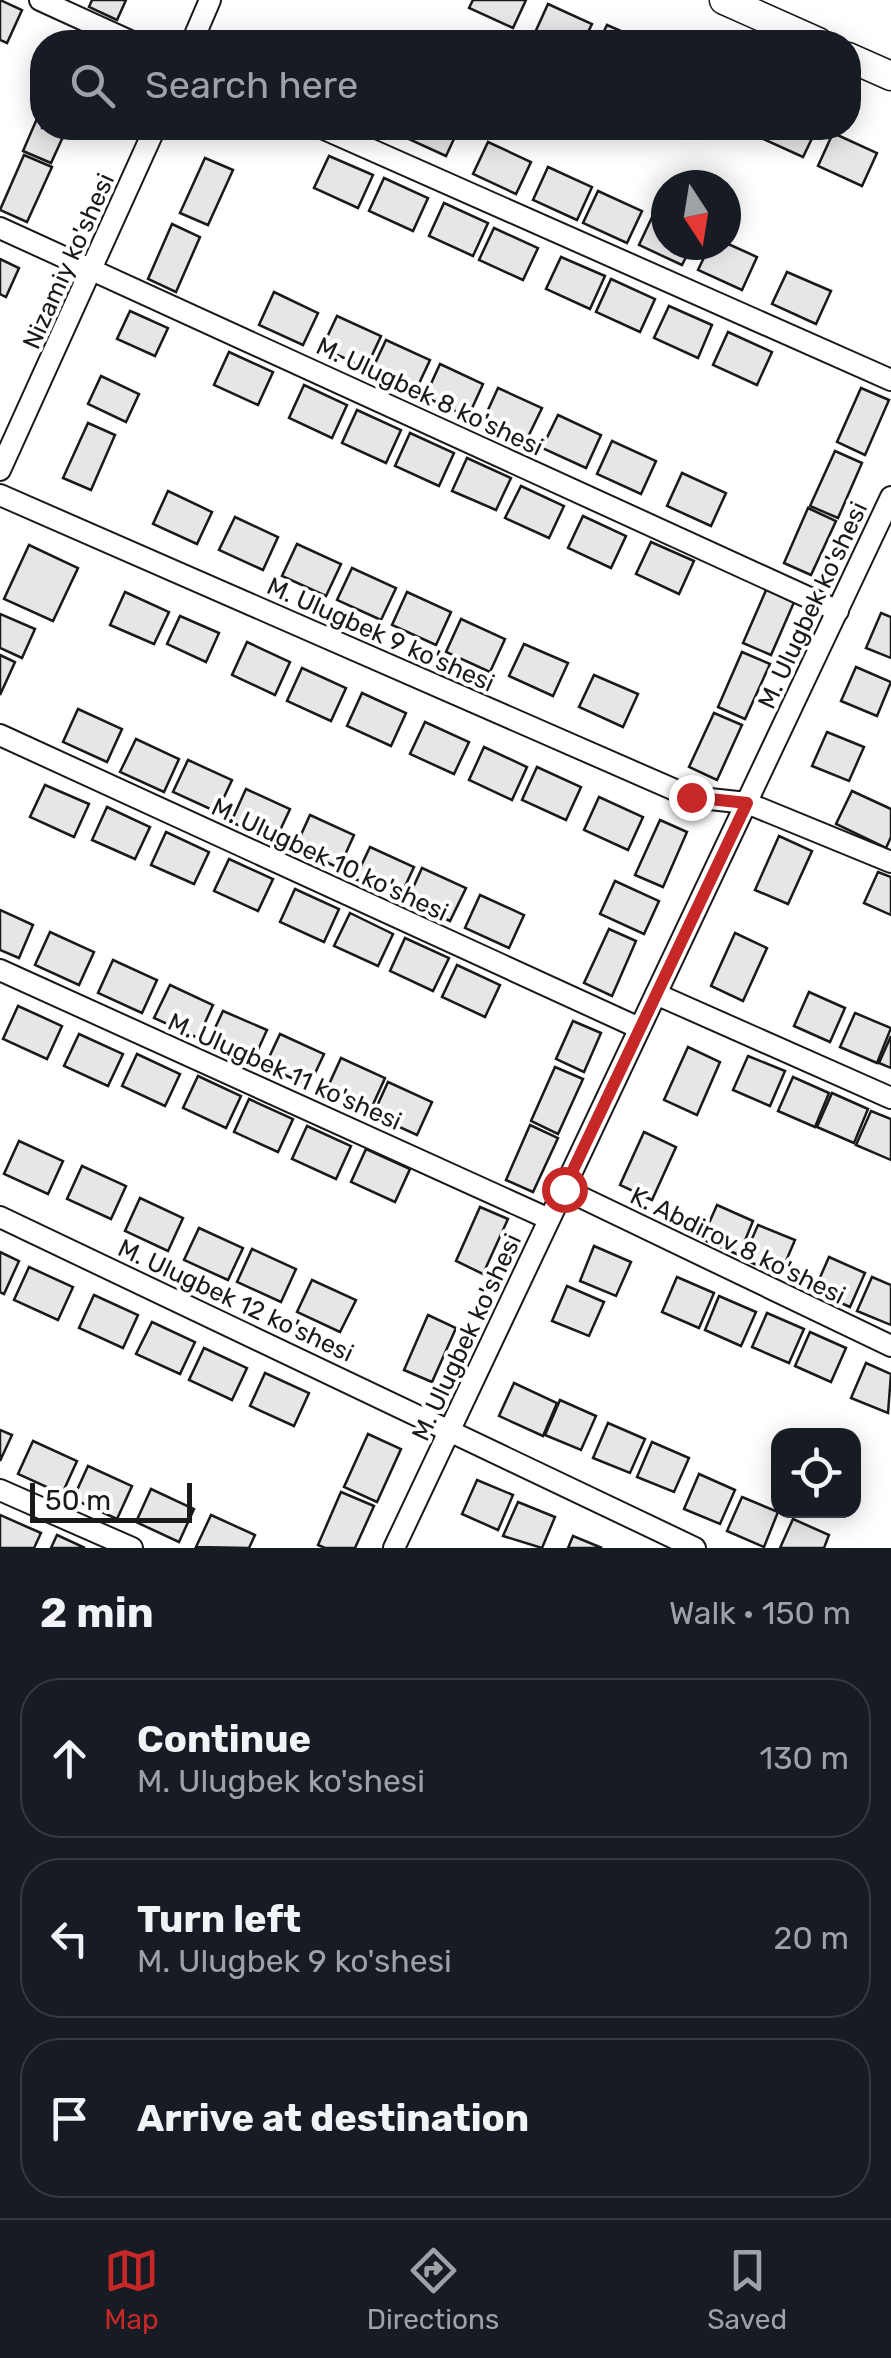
<!DOCTYPE html>
<meta charset="utf-8">
<style>
:root{--surface:#171b24;--page:#20242c;--text:#f1f3f6;--muted:#9ea1a6;--line:#363941;--accent:#c62828}
body{margin:0;font-family:Rubik,sans-serif;background:var(--page);color:var(--text)}
.controls{position:absolute;right:30px;bottom:30px;display:grid;overflow:hidden;border-radius:20px;box-shadow:0 5px 25px #0003}
.controls button{width:90px;height:90px;display:grid;place-items:center;padding:0;border:0;border-bottom:2px solid var(--line);background:var(--surface);color:var(--text);font:50px sans-serif}
.compass{position:absolute;left:651px;top:170px;width:90px;height:90px;border-radius:50%;background:var(--surface);box-shadow:0 5px 25px #0003;rotate:168deg}
.scale{position:absolute;left:30px;bottom:25px;width:162px;box-sizing:border-box;padding-left:10px;border:5px solid #1a1a1a;border-top:0;font-size:28px;line-height:35px;white-space:nowrap;color:#1a1a1a;-webkit-text-stroke:8px #fff;paint-order:stroke}
.stop{position:absolute;width:30px;height:30px;margin:-22px;border:8px solid #c62828;border-radius:50%;background:#fff}
.stop.end{background:#c62828;border-color:#fff;box-shadow:0 2px 10px #0008}
.list{margin:0;padding:0;list-style:none}
h2{display:flex;justify-content:space-between;align-items:center;height:130px;margin:0;padding:0 40px;font-size:42px}
h2 small{font-size:32px;font-weight:400;color:var(--muted)}
.list li{display:grid;grid-template-columns:65px 1fr auto;gap:30px;align-items:center;box-sizing:border-box;height:160px;margin:0 20px 20px;padding:0 20px;border:2px solid var(--line);border-radius:40px}
.list b{display:block;font-size:38px;white-space:nowrap}
.list p{margin:0;font-size:32px;white-space:nowrap;color:var(--muted)}
.list em{font-size:32px;font-style:normal;color:var(--muted)}
.icon{flex:none;width:55px;height:55px;fill:none;stroke:currentColor;stroke-width:2;stroke-linecap:round;stroke-linejoin:round}
.map{position:relative;flex:none;width:891px;height:1548px;overflow:hidden}
.search{position:absolute;background:var(--surface);box-shadow:0 5px 25px #0003;left:30px;right:30px;top:30px;height:110px;display:flex;align-items:center;gap:25px;box-sizing:border-box;padding:0 35px;border-radius:40px;color:var(--muted);font-size:38px}
.sheet{height:670px;background:var(--surface)}
nav{display:flex;justify-content:space-around;align-items:center;box-sizing:border-box;height:140px;border-top:2px solid var(--line);background:var(--surface);font-size:28px;color:var(--muted)}
nav a{display:grid;justify-items:center;gap:5px}
nav .on{color:var(--accent)}
.map>svg:first-child{display:block}
.building{fill:#e6e6e6;stroke:#1a1a1a;stroke-width:2.5}
.lines{fill:none;stroke-linecap:round;stroke-linejoin:round}
.street-casing{stroke:#1a1a1a;stroke-width:24}
.secondary-casing{stroke:#1a1a1a;stroke-width:31}
.street{stroke:#fff;stroke-width:20}
.secondary{stroke:#fff;stroke-width:28}
.route{stroke:#c62828;stroke-width:12}
.labels{text-anchor:middle;stroke-width:8;stroke-linejoin:round;paint-order:stroke}
.street-label{font-size:25px;fill:#1a1a1a;stroke:#fff}
</style>
<div class="map">
<svg width="891" height="1548" viewBox="0 0 891 1548">
<rect width="100%" height="100%" fill="#fff"/>
<!-- building -->
<g class="building">
<polygon points="0,0 22,10 7,43 0,40"/>
<polygon points="92,0 126,0 117,20 89,7"/>
<polygon points="473,0 526,0 513,28 469,8"/>
<polygon points="548,4 592,24 583,42 546,42 533,37"/>
<polygon points="607,25 646,42 599,42"/>
<polygon points="42,107 42,128 67,128 51,163 23,151"/>
<polygon points="406,128 459,128 446,156 402,136"/>
<polygon points="764,128 817,128 803,157 759,137"/>
<polygon points="833,133 877,153 862,186 818,166"/>
<polygon points="488,142 531,162 516,194 473,174"/>
<polygon points="24,155 52,167 27,222 0,210"/>
<polygon points="329,156 373,175 358,208 314,188"/>
<polygon points="205,158 233,170 208,225 180,213"/>
<polygon points="548,167 592,187 577,220 533,200"/>
<polygon points="384,178 428,198 413,231 369,211"/>
<polygon points="598,191 642,211 627,243 583,223"/>
<polygon points="444,203 488,223 473,256 429,236"/>
<polygon points="654,213 666,218 666,245 692,245 682,265 639,245"/>
<polygon points="172,224 200,237 176,292 148,279"/>
<polygon points="494,228 538,248 523,280 479,260"/>
<polygon points="726,243 757,257 742,290 698,270 710,245"/>
<polygon points="561,257 605,276 590,309 546,289"/>
<polygon points="0,259 19,268 6,297 0,294"/>
<polygon points="787,272 831,291 816,324 772,304"/>
<polygon points="611,279 655,299 640,332 596,312"/>
<polygon points="274,292 318,313 303,345 259,325"/>
<polygon points="669,306 712,325 698,358 654,338"/>
<polygon points="130,311 168,328 155,356 117,339"/>
<polygon points="337,316 381,336 366,368 322,348"/>
<polygon points="728,332 772,352 757,385 713,365"/>
<polygon points="386,340 430,360 415,392 371,372"/>
<polygon points="229,352 273,372 258,405 214,385"/>
<polygon points="440,364 483,384 468,417 425,397"/>
<polygon points="101,376 139,394 126,422 88,404"/>
<polygon points="304,385 347,405 332,438 289,418"/>
<polygon points="498,388 542,408 526,441 483,421"/>
<polygon points="861,388 889,400 865,455 837,442"/>
<polygon points="357,410 401,430 386,463 342,443"/>
<polygon points="558,415 601,435 586,468 542,448"/>
<polygon points="88,423 115,435 91,490 63,478"/>
<polygon points="410,433 454,453 439,486 395,466"/>
<polygon points="612,441 656,461 641,494 597,474"/>
<polygon points="835,451 862,463 838,518 810,506"/>
<polygon points="467,458 511,478 496,510 452,491"/>
<polygon points="682,473 726,493 711,526 667,506"/>
<polygon points="521,486 564,506 549,538 505,518"/>
<polygon points="168,491 212,512 197,544 153,524"/>
<polygon points="808,508 836,521 811,575 784,563"/>
<polygon points="583,516 626,536 611,568 568,548"/>
<polygon points="235,517 278,537 263,570 219,550"/>
<polygon points="651,542 694,561 679,594 636,574"/>
<polygon points="297,544 341,564 326,596 282,576"/>
<polygon points="29,545 78,568 53,621 4,599"/>
<polygon points="352,568 396,588 381,620 337,600"/>
<polygon points="767,588 795,600 771,655 743,643"/>
<polygon points="125,592 169,612 154,644 110,625"/>
<polygon points="407,592 451,612 436,645 392,625"/>
<polygon points="881,613 891,617 891,658 866,648"/>
<polygon points="0,614 35,629 22,658 0,648"/>
<polygon points="180,616 219,633 206,662 167,644"/>
<polygon points="461,619 505,639 490,672 446,652"/>
<polygon points="247,642 290,662 275,695 232,675"/>
<polygon points="524,644 568,663 553,696 509,676"/>
<polygon points="742,652 770,664 745,719 718,707"/>
<polygon points="0,655 15,662 0,695"/>
<polygon points="856,667 891,682 877,716 841,701"/>
<polygon points="302,668 346,688 331,721 287,701"/>
<polygon points="594,675 638,694 623,727 579,707"/>
<polygon points="362,693 406,713 391,746 347,726"/>
<polygon points="78,709 122,729 107,762 63,742"/>
<polygon points="714,713 742,725 717,780 689,767"/>
<polygon points="425,722 469,742 454,774 410,754"/>
<polygon points="827,732 864,747 849,781 812,766"/>
<polygon points="136,739 179,759 164,792 120,772"/>
<polygon points="484,747 527,767 512,800 469,780"/>
<polygon points="188,760 232,780 217,812 173,792"/>
<polygon points="537,767 581,787 566,820 522,800"/>
<polygon points="45,785 89,804 74,837 30,817"/>
<polygon points="246,789 290,809 275,841 231,822"/>
<polygon points="852,791 891,809 891,837 886,848 836,824"/>
<polygon points="599,797 643,817 628,850 584,830"/>
<polygon points="107,807 150,827 135,859 92,840"/>
<polygon points="310,815 354,835 339,868 295,848"/>
<polygon points="660,820 687,832 663,887 635,875"/>
<polygon points="166,832 209,852 194,884 151,865"/>
<polygon points="779,836 812,851 788,904 755,890"/>
<polygon points="370,847 414,867 399,899 355,879"/>
<polygon points="229,859 273,879 258,911 214,891"/>
<polygon points="422,868 466,888 450,921 407,901"/>
<polygon points="878,872 891,877 891,915 864,903"/>
<polygon points="615,881 659,901 644,934 600,914"/>
<polygon points="295,889 339,909 324,942 280,922"/>
<polygon points="480,895 524,915 509,948 465,928"/>
<polygon points="0,910 33,925 19,958 0,950"/>
<polygon points="350,913 393,934 378,966 334,946"/>
<polygon points="609,929 636,941 612,996 584,983"/>
<polygon points="50,932 94,952 79,985 35,965"/>
<polygon points="735,933 767,948 743,1001 711,986"/>
<polygon points="405,938 449,958 433,991 390,971"/>
<polygon points="113,960 157,980 142,1013 98,993"/>
<polygon points="457,965 500,985 485,1017 442,997"/>
<polygon points="170,985 213,1005 198,1038 154,1018"/>
<polygon points="809,992 845,1008 830,1042 794,1026"/>
<polygon points="18,1006 62,1026 47,1059 3,1039"/>
<polygon points="223,1011 267,1030 252,1063 208,1043"/>
<polygon points="855,1013 891,1028 877,1063 840,1047"/>
<polygon points="573,1021 601,1033 584,1072 556,1059"/>
<polygon points="79,1034 123,1054 108,1086 64,1066"/>
<polygon points="280,1034 324,1054 309,1086 265,1066"/>
<polygon points="891,1036 891,1068 879,1063"/>
<polygon points="688,1047 720,1062 697,1115 664,1100"/>
<polygon points="137,1054 180,1074 165,1106 122,1086"/>
<polygon points="748,1056 785,1071 770,1106 733,1090"/>
<polygon points="341,1058 385,1078 370,1111 326,1091"/>
<polygon points="555,1067 583,1079 558,1134 531,1121"/>
<polygon points="198,1076 241,1096 226,1128 183,1108"/>
<polygon points="793,1077 829,1093 815,1127 778,1111"/>
<polygon points="388,1082 432,1102 417,1135 373,1115"/>
<polygon points="832,1093 868,1109 854,1143 817,1127"/>
<polygon points="249,1099 293,1119 278,1152 234,1132"/>
<polygon points="871,1111 891,1119 891,1160 856,1145"/>
<polygon points="530,1125 558,1138 533,1192 506,1180"/>
<polygon points="307,1126 351,1146 336,1179 292,1159"/>
<polygon points="644,1132 676,1147 652,1200 620,1185"/>
<polygon points="19,1141 63,1161 48,1194 4,1174"/>
<polygon points="366,1149 410,1169 395,1202 351,1182"/>
<polygon points="82,1166 126,1186 111,1219 67,1199"/>
<polygon points="140,1198 183,1218 168,1251 125,1231"/>
<polygon points="717,1205 753,1221 739,1255 702,1239"/>
<polygon points="480,1207 508,1219 483,1274 456,1261"/>
<polygon points="758,1225 795,1240 780,1275 743,1259"/>
<polygon points="199,1228 243,1248 228,1280 184,1260"/>
<polygon points="594,1246 631,1262 616,1296 580,1281"/>
<polygon points="252,1249 296,1269 281,1302 237,1282"/>
<polygon points="0,1252 19,1261 4,1294 0,1292"/>
<polygon points="829,1257 865,1273 850,1307 814,1291"/>
<polygon points="29,1267 73,1287 58,1320 14,1300"/>
<polygon points="677,1277 714,1293 699,1328 662,1312"/>
<polygon points="872,1277 891,1285 891,1325 857,1311"/>
<polygon points="312,1280 356,1300 340,1332 297,1312"/>
<polygon points="567,1286 604,1302 589,1336 552,1321"/>
<polygon points="94,1295 138,1315 123,1348 79,1328"/>
<polygon points="719,1296 756,1312 741,1346 705,1330"/>
<polygon points="767,1313 804,1329 789,1363 752,1347"/>
<polygon points="428,1315 456,1328 432,1382 404,1370"/>
<polygon points="152,1322 195,1342 180,1374 136,1354"/>
<polygon points="810,1332 846,1348 831,1382 795,1366"/>
<polygon points="204,1348 247,1368 232,1400 189,1380"/>
<polygon points="866,1363 891,1374 888,1413 851,1398"/>
<polygon points="265,1373 309,1393 294,1426 250,1406"/>
<polygon points="514,1383 557,1403 543,1436 499,1416"/>
<polygon points="560,1400 596,1416 581,1450 545,1435"/>
<polygon points="608,1423 645,1439 630,1473 593,1458"/>
<polygon points="0,1430 12,1435 0,1461"/>
<polygon points="368,1434 401,1449 377,1502 344,1487"/>
<polygon points="33,1441 77,1461 62,1494 18,1474"/>
<polygon points="652,1442 689,1458 674,1492 637,1477"/>
<polygon points="88,1466 132,1486 117,1519 73,1499"/>
<polygon points="699,1474 735,1490 720,1524 684,1509"/>
<polygon points="477,1480 513,1495 498,1530 462,1514"/>
<polygon points="151,1489 194,1509 179,1542 136,1522"/>
<polygon points="341,1492 374,1506 355,1548 325,1548 318,1545"/>
<polygon points="742,1497 778,1512 764,1547 727,1531"/>
<polygon points="518,1502 555,1517 542,1548 503,1536"/>
<polygon points="0,1515 41,1533 34,1548 0,1548"/>
<polygon points="211,1515 255,1535 249,1548 196,1547"/>
<polygon points="793,1519 829,1535 824,1548 780,1548"/>
<polygon points="57,1535 85,1548 51,1548"/>
<polygon points="573,1536 602,1548 568,1548"/>
</g>
<g class="lines">
<defs>
<g id="street">
<polyline points="40,0 132,42"/>
<polyline points="192,42 210,0"/>
<polyline points="322,128 891,380"/>
<polyline points="0,228 838,611"/>
<polyline points="0,470 155,128"/>
<polyline points="0,495 691,797 747,803 891,862"/>
<polyline points="0,735 639,1028"/>
<polyline points="0,970 549,1219"/>
<polyline points="656,994 891,1098"/>
<polyline points="564,1189 891,1346"/>
<polyline points="0,1217 695,1548"/>
<polyline points="0,1490 132,1548"/>
<polyline points="394,1548 891,497"/>
</g>
<g id="secondary">
<polyline points="724,0 818,42"/>
<polyline points="848,57 891,76"/>
</g>
</defs>
<!-- street casing -->
<use href="#street" class="street-casing"/>
<!-- secondary casing -->
<use href="#secondary" class="secondary-casing"/>
<!-- street -->
<use href="#street" class="street"/>
<!-- secondary -->
<use href="#secondary" class="secondary"/>
</g>
<g class="lines">
<!-- route -->
<polyline class="route" points="564,1189 747,803 691,797"/>
</g>
<g class="labels">
<!-- street labels -->
<g class="street-label">
<text transform="translate(68 261) rotate(-66)" y="9">Nizamiy ko'shesi</text>
<text transform="translate(430 396) rotate(25)" y="9">M. Ulugbek 8 ko'shesi</text>
<text transform="translate(812 605) rotate(-65)" y="9">M. Ulugbek ko'shesi</text>
<text transform="translate(381 634) rotate(24)" y="9">M. Ulugbek 9 ko'shesi</text>
<text transform="translate(330 859) rotate(25)" y="9">M. Ulugbek 10 ko'shesi</text>
<text transform="translate(285 1071) rotate(24)" y="9">M. Ulugbek 11 ko'shesi</text>
<text transform="translate(738 1245) rotate(26)" y="9">K. Abdirov 8 ko'shesi</text>
<text transform="translate(236 1300) rotate(25)" y="9">M. Ulugbek 12 ko'shesi</text>
<text transform="translate(466 1337) rotate(-65)" y="9">M. Ulugbek ko'shesi</text>
</g>
</g>
</svg>
<div class="controls">
<button><svg class="icon" aria-label="locate" viewBox="0 0 24 24"><circle cx="12" cy="12" r="6"/><path d="M12 2v4M12 18v4M2 12h4M18 12h4"/></svg></button>
</div>
<svg class="compass" viewBox="-18 -18 36 36"><path d="M0-13l5 13h-10z" fill="#e53935"/><path d="M0 13l5-13h-10z" fill="#9ea1a6"/></svg>
<div class="scale">50 m</div>
<div class="stop" style="left:564px;top:1189px"></div>
<div class="stop end" style="left:691px;top:797px"></div>
<div class="search"><svg class="icon" aria-label="search" viewBox="0 0 24 24"><circle cx="10" cy="10" r="6"/><path d="M15 15l6 6"/></svg>Search here</div>
</div>
<section class="sheet">
<h2>2 min<small>Walk · 150 m</small></h2>
<ul class="list">
<li><svg class="icon" aria-label="ahead" viewBox="0 0 24 24"><path d="M12 20V5M6 11l6-6 6 6"/></svg><div><b>Continue</b><p>M. Ulugbek ko'shesi</p></div><em>130 m</em></li>
<li><svg class="icon" aria-label="left" viewBox="0 0 24 24"><path d="M17 20v-9H6M10 6l-5 5 5 5"/></svg><div><b>Turn left</b><p>M. Ulugbek 9 ko'shesi</p></div><em>20 m</em></li>
<li><svg class="icon" aria-label="arrive" viewBox="0 0 24 24"><path d="M6 21V4h12l-3 4 3 4H6"/></svg><div><b>Arrive at destination</b></div></li>
</ul>
</section>
<nav>
<a class="on"><svg class="icon" aria-label="map" viewBox="0 0 24 24"><path d="M3 6l6-2 6 2 6-2v14l-6 2-6-2-6 2zM9 4v14M15 6v14"/></svg>Map</a>
<a><svg class="icon" aria-label="directions" viewBox="0 0 24 24"><path d="M12 3l9 9-9 9-9-9zM9 14v-3h6M13 9l2 2-2 2"/></svg>Directions</a>
<a><svg class="icon" aria-label="saved" viewBox="0 0 24 24"><path d="M7 4h10v16l-5-4-5 4z"/></svg>Saved</a>
</nav>
